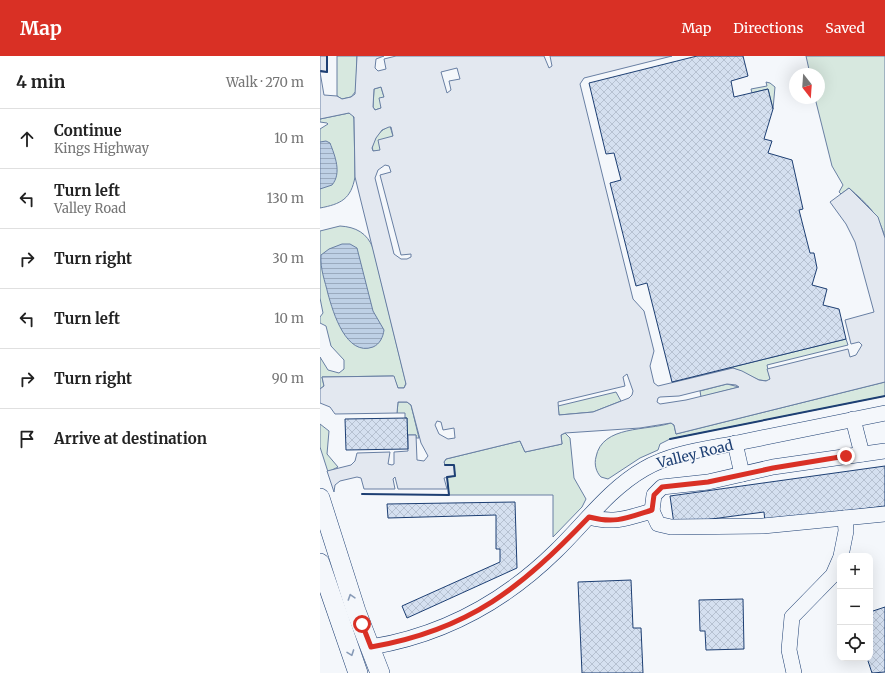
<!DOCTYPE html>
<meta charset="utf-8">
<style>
:root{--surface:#fff;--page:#f2f2f2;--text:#222;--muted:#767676;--line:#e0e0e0;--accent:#d93025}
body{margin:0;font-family:Merriweather,serif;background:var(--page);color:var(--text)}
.controls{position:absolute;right:12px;bottom:12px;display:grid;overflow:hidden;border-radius:8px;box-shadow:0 4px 16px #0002}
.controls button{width:36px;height:36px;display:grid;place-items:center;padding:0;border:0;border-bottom:1px solid var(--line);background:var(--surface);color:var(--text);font:20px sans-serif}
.compass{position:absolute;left:469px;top:12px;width:36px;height:36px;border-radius:50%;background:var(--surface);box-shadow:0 4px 16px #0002;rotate:163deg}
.stop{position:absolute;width:12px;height:12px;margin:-9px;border:3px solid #d93025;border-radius:50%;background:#fff}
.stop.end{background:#d93025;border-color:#fff;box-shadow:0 1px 4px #0008}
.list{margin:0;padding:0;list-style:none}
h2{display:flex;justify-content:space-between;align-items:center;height:52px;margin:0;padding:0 16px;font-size:17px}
h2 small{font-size:13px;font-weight:400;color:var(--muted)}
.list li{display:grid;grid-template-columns:26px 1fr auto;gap:12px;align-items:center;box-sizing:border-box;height:60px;padding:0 16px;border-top:1px solid var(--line)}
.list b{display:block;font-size:15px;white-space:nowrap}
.list p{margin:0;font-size:13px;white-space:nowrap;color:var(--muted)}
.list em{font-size:13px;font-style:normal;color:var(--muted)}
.icon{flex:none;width:22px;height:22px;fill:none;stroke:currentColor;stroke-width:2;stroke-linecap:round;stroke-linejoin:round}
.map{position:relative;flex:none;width:565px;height:617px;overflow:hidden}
header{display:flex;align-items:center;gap:24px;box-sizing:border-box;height:56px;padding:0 20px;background:var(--accent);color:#fff}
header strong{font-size:19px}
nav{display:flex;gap:22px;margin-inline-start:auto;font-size:14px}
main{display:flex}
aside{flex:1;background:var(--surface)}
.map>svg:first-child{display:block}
.grass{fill:#d7e8df;stroke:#687fa3}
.parking{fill:#e3e8f0;stroke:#687fa3;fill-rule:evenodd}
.water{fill:url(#water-rules);stroke:#687fa3}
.building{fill:url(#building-cross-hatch);stroke:#1d3f73}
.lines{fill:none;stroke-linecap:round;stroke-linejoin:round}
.minor-casing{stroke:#1d3f73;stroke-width:16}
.major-casing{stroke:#1d3f73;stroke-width:20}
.minor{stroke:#f4f7fb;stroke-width:15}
.major{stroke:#f4f7fb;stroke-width:19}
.wall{stroke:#1d3f73;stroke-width:2}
.oneway{stroke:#889bb7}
.route{stroke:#d93025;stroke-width:5}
.labels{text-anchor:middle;stroke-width:3;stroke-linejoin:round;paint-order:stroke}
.street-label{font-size:14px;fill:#1d3f73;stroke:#f4f7fb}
</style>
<header>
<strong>Map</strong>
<nav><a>Map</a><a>Directions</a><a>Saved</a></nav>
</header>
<main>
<aside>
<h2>4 min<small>Walk · 270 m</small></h2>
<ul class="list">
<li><svg class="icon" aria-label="ahead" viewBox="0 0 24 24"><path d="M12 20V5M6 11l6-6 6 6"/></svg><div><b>Continue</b><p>Kings Highway</p></div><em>10 m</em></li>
<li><svg class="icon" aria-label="left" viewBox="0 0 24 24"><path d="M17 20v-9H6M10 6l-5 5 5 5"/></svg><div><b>Turn left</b><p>Valley Road</p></div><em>130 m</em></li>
<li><svg class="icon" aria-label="right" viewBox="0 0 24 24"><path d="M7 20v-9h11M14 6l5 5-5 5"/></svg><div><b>Turn right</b></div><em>30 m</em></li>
<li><svg class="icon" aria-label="left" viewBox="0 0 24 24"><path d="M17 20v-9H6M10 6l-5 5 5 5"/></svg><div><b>Turn left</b></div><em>10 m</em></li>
<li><svg class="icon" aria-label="right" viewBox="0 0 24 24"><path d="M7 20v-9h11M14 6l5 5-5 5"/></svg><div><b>Turn right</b></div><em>90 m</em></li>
<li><svg class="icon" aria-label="arrive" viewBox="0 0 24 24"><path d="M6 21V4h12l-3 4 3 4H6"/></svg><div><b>Arrive at destination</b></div></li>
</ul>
</aside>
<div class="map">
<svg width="565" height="617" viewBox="0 0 565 617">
<defs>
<pattern id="water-rules" width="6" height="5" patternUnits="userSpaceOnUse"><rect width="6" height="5" fill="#bed0e5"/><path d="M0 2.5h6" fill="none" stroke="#9aaabe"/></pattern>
<pattern id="building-cross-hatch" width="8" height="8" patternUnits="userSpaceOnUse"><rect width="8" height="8" fill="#d5e0f0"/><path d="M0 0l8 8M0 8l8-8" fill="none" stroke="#b6c1d1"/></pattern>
</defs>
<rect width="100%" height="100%" fill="#f4f7fb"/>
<!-- grass -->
<g class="grass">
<polygon points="17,0 37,0 36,35 31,41 22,43 17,40"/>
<path d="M 486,0 L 565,0 L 565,182 C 559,158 547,148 529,132 L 521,138 L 519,136 L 523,129 L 512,110 L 495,42 L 499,42 L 499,18 L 490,18 Z"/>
<polygon points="446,26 450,27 455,31 453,53 448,33 432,37 431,33 447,30"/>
<polygon points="61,31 64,41 61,52 55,54 53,51 54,33"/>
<path d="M 29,57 L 33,59 L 34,63 L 35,121 C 31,143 21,148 0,152 L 0,73 L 8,68 L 7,67 L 0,66 L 0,63 Z"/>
<path d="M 70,70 L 73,80 L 59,95 L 53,95 C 50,85 61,73 70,70 Z"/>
<path d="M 20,170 C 36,171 47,177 53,192 L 86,327 L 84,332 L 78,332 L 73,320 L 2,321 L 4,330 L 0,333 L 0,301 L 8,314 L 19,317 L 24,313 L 24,304 L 11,290 L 6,270 L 0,267 L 0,261 L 3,257 L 0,242 L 0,175 Z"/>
<polygon points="526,283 528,289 447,309 450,323 448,325 439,324 413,312 352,326"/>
<path d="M 565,326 L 565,340 L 350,383 L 340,388 L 338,394 L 320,402 L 288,423 L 281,421 C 276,416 274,408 276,401 C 282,369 327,375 351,367 L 354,369 L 356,378 Z"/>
<polygon points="407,328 419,331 381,341 380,335"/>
<polygon points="296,336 301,345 273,356 239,359 238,350"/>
<polygon points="78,346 87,346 91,349 99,382 96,382 96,379 87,379 87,362 85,362 85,357 77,357"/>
<polygon points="0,368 9,375 7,398 18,411 8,416 0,391"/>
<polygon points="245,377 250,382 254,422 266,443 262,451 233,481 233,439 129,439 127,421 134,409 125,409 124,406 126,403 200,385 205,396 242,388 241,379"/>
</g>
<!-- parking -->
<path class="parking" d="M 0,0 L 7,0 L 7,16 L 0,16 L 4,39 L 17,40 L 22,43 L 31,41 L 35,38 L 37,0 L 64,0 L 56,3 L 55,12 L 58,15 L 66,13 L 64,3 L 76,0 L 224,0 L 229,12 L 232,10 L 230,0 L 352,0 L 264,22 L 260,28 L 313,243 L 324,255 L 334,295 L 330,310 L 334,327 L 338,330 L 413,312 L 422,315 L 439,324 L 446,325 L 450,323 L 447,313 L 528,293 L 530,301 L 536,299 L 542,289 L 539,286 L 531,288 L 525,264 L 554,256 L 535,186 L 526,168 L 510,146 L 529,132 L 558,161 L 565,182 L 565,326 L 356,378 L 354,369 L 351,367 L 320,372 L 245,377 L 241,379 L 242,388 L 205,396 L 200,385 L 126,403 L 124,406 L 125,409 L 134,409 L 135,420 L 124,422 L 127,433 L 78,433 L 75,421 L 73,423 L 75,433 L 44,433 L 41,422 L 37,421 L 20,425 L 15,429 L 14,436 L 7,415 L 31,409 L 35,405 L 37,397 L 70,396 L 68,408 L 72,409 L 74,408 L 74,396 L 88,395 L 88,379 L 96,379 L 97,404 L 104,405 L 108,400 L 101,387 L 91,349 L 87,346 L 78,346 L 77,357 L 15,358 L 10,351 L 0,347 L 0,333 L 4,330 L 2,321 L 74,320 L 78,332 L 84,332 L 86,328 L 35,121 L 34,61 L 29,57 L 0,63 ZM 137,12 L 140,23 L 129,25 L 131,34 L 127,37 L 121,16 ZM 61,31 L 64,41 L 59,42 L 61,52 L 55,54 L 53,51 L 54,33 ZM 69,71 L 71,71 L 73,80 L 58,84 L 60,94 L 53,95 L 52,92 L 56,82 L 62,74 ZM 65,109 L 69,110 L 71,116 L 60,119 L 81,199 L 91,198 L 91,201 L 87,203 L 81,203 L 74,198 L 55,122 L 58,114 ZM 307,318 L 313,335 L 312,339 L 309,342 L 273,356 L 239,359 L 238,346 L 305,330 L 303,321 ZM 407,328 L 416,329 L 419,331 L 366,344 L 340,348 L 337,346 L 338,342 L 340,341 L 359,340 ZM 117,365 L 121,366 L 123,374 L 134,372 L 135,382 L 128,383 L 119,378 L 115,369 Z"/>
<!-- water -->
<g class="water">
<path d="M 6,85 L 10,87 C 15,100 22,117 12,129 L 0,133 L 0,86 Z"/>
<path d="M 22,188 L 30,188 L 37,192 L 53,255 L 64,274 C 63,281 60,288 53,291 C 26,301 13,256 8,238 C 5,225 0,213 1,199 L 9,193 Z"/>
</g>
<!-- building -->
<g class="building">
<polygon points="377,0 423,0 428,20 411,25 414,41 448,33 453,53 444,83 452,85 448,97 472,104 483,153 479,154 490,197 494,197 497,212 492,229 507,233 503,249 519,253 526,283 352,326 327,227 316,230 290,127 301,124 294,97 286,98 269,27"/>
<polygon points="87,362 88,393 26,394 25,363"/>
<polygon points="565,410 565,450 445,466 444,456 354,468 350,440"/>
<polygon points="195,446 197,512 87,562 82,550 180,506 180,493 176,493 176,459 68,462 67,448"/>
<polygon points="311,524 313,572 321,572 323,617 262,617 258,526"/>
<polygon points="423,543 424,593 386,594 385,575 380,575 379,544"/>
<polygon points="565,551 565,616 552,617 547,602 550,602 550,556"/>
</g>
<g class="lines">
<defs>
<g id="minor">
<polyline points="533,363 542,398"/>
<polyline points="415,387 422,418"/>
<polyline points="332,455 334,439 342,431 388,426 453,411 565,395"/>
<path d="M 269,461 C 295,468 307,462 332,455 L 338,468 L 351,471 L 443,470 L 565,458"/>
<polyline points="521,500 526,475 525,462"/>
<path d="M 51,591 C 123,579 184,546 236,495 C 264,468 289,433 324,413 C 351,397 386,393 417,387 C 466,377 516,367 565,357"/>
<polyline points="474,617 469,594 472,561 513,519 520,503"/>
</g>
<g id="major">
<polyline points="0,442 36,555 60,617"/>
<polyline points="0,507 38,617"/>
</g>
</defs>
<!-- minor casing -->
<use href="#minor" class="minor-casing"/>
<!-- major casing -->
<use href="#major" class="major-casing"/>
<!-- minor -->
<use href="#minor" class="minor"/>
<!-- major -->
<use href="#major" class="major"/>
<!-- wall -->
<g class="wall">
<polyline points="1,15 7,16 7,0"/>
<polyline points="350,383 565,340"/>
<polyline points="42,438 129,439 127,421 135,420 134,409 125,409"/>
</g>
</g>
<!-- one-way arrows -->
<defs><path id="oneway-chevron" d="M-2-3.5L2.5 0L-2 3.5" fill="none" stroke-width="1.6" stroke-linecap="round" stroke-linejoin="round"/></defs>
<g class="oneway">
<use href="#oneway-chevron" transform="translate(31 541) rotate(-108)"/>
<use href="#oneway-chevron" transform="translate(31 597) rotate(70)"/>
</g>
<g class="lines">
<!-- route -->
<path class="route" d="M 42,568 L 51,591 C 150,574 202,531 269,461 C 295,468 307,462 332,454 L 334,439 L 342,431 L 388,426 L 453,412 L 526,400"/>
</g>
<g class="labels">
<!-- street labels -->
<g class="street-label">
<text transform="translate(375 398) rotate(-14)" y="5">Valley Road</text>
</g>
</g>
</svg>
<div class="controls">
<button>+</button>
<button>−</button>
<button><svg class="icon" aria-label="locate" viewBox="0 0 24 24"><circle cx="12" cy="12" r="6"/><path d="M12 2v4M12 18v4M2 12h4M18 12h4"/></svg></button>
</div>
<svg class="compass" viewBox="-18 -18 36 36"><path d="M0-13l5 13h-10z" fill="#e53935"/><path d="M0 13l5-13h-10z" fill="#767676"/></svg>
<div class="stop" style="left:42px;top:568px"></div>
<div class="stop end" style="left:526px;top:400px"></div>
</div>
</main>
